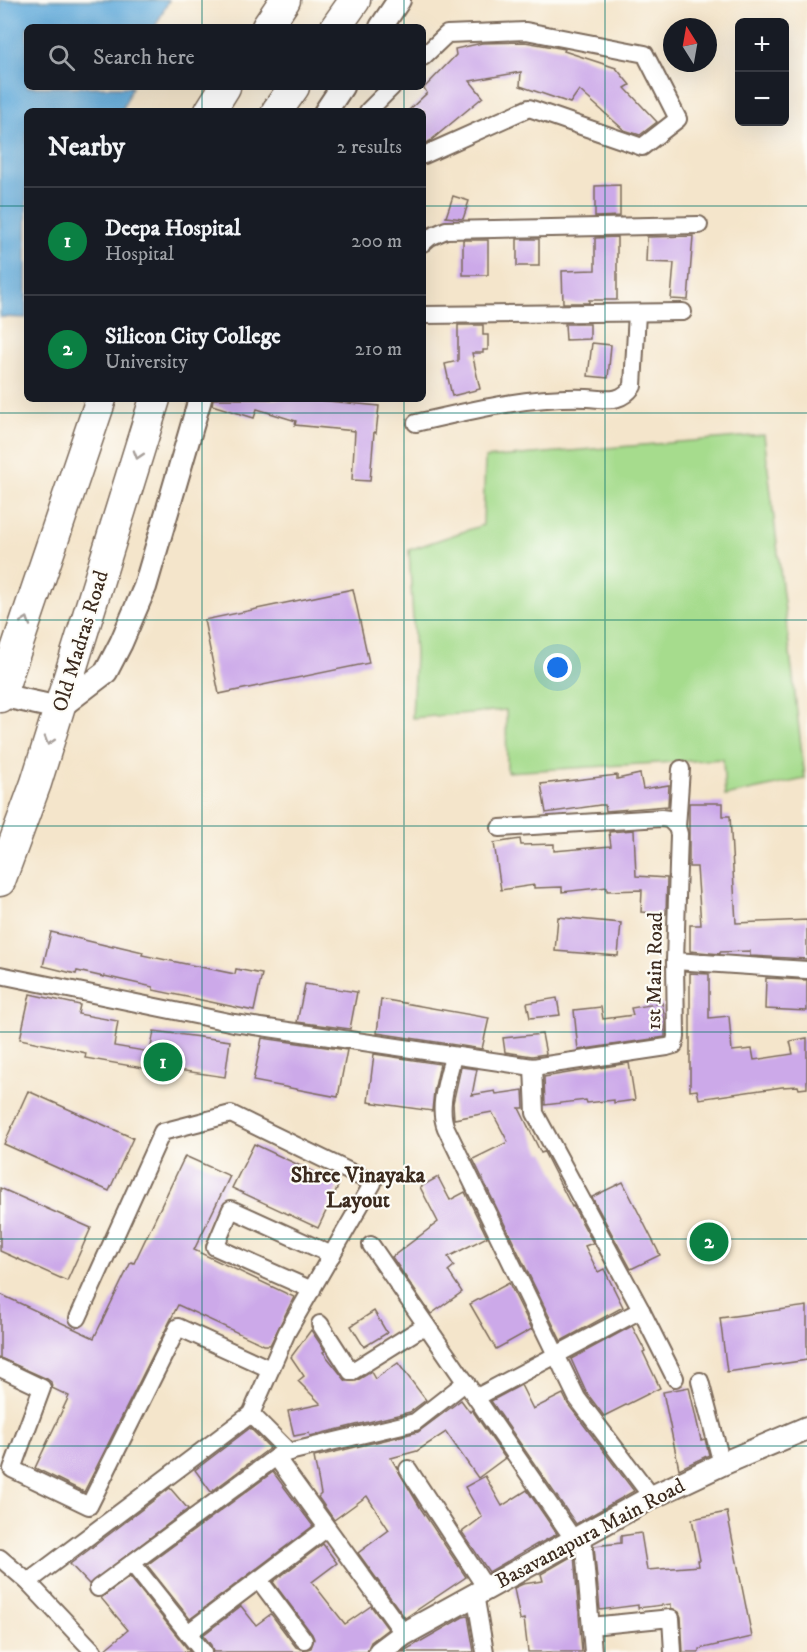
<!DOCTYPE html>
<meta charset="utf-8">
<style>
:root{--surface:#171b24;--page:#242831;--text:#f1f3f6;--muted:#9ea1a6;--line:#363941;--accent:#0b8043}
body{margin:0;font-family:"IM FELL DW Pica",serif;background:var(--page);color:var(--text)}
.controls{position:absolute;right:18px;top:18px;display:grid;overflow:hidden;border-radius:9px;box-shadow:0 6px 24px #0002}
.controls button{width:54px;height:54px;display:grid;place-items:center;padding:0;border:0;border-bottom:2px solid var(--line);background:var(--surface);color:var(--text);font:30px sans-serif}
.compass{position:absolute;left:663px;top:18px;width:54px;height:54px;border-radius:50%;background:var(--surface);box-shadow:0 6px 24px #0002;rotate:349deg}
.you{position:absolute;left:558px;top:668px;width:21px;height:21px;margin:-15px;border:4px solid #fff;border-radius:50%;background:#1a73e8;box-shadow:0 0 0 9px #1a73e833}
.badge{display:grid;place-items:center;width:39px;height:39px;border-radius:50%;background:var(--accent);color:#fff;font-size:20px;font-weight:700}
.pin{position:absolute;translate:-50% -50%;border:3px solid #fff;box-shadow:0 2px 6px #0006}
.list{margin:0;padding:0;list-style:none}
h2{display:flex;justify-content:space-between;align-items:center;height:78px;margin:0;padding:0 24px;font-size:26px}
h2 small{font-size:20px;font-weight:400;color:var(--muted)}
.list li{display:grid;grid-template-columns:39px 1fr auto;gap:18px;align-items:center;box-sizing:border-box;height:108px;padding:0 24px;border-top:2px solid var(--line)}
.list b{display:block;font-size:22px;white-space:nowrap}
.list p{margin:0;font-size:20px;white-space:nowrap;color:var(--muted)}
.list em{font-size:20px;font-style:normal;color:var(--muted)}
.icon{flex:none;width:33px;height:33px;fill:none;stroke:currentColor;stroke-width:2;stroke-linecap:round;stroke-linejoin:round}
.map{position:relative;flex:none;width:807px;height:1652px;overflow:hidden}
.search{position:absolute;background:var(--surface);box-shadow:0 6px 24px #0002;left:24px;top:24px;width:402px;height:66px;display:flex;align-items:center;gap:15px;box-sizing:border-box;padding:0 21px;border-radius:9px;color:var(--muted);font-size:22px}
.panel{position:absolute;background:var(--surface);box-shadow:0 6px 24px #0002;left:24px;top:108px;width:402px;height:294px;border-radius:9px}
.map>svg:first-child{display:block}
.green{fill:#a6dc8d;stroke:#708356;stroke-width:1.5}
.water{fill:#64acdb;stroke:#506b7c;stroke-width:1.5}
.building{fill:#cca9e9}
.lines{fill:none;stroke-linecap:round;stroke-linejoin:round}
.street-casing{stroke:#7c6b5b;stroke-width:20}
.secondary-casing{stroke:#7c6b5b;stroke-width:26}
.highway-casing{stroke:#7c6b5b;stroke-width:33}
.street{stroke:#fff;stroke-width:16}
.secondary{stroke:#fff;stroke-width:22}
.highway{stroke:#fff;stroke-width:30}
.oneway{stroke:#a79f9a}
.grid{fill:none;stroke:#0f766e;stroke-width:1.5;stroke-opacity:0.55}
.labels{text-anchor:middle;stroke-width:4.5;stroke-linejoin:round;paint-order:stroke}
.street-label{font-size:21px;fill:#3b2a1e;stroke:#fdfcf7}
.neighbourhood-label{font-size:22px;font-weight:bold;fill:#3b2a1e;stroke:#fdfcf7}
</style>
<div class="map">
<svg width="807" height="1652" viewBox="0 0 807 1652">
<rect width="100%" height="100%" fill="#fdfcf7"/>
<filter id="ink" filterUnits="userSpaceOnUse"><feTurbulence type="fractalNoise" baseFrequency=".0167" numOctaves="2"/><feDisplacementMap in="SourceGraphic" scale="12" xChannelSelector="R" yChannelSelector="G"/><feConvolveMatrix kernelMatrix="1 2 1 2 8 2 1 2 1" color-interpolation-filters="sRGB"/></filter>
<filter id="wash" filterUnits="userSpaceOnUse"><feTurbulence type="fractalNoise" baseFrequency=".008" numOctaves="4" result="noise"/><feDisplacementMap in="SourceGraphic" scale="24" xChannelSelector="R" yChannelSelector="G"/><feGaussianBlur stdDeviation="1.35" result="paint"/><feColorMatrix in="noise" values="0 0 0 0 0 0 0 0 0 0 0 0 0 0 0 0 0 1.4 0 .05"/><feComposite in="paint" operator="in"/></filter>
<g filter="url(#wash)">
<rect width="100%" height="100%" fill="#f4e5cb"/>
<!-- green -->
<polygon class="green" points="764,435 805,779 725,796 723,759 507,772 506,710 412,718 415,655 409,550 483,525 485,458"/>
<!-- water -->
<polygon class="water" points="0,0 169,0 155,27 27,27 27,87 132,87 122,111 27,111 26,318 0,317"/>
<g id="blocks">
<!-- building -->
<g class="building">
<polygon points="525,42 565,49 564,51 616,68 630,85 625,88 657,122 640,135 624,130 579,90 570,103 520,86 521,72 470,81 483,97 430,141 423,144 423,111 408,111 427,93 424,88 456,55 455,49 482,43"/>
<polygon points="620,185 620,216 595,217 595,186"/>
<polygon points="453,196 469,201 463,219 446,217"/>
<polygon points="693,236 688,300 671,299 674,263 646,262 647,237"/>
<polygon points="617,237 617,300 589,300 589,303 563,303 562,271 595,270 595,238"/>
<rect x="517" y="239" width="22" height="27"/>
<rect x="463" y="240" width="25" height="35"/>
<polygon points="565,324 590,324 590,339 566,340"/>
<polygon points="458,325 483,325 483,335 488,335 488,350 483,350 483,353 472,353 480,389 452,396 445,364 458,361"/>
<polygon points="592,343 611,345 608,378 588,376"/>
<polygon points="213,399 308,399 379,406 376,433 374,432 370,481 352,480 355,431 295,425 296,421 257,409 254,418 212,405"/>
<polygon points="353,589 369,663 219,694 204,620"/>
<polygon points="640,774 643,789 669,785 668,806 606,811 605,805 600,805 546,813 541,784 617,775 617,779"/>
<polygon points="689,803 723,803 723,816 730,816 736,923 807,920 807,959 750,956 750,951 720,952 720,954 690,951 690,925 701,925 697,867 689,867"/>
<polygon points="634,830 636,876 667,878 666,914 641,912 642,890 607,891 607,887 562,892 562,887 534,888 534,885 501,890 494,843 520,839 521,845 554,844 554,851 611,846 609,832"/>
<polygon points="558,917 621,923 618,956 555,951"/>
<polygon points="51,932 113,947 113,945 143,952 142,955 235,974 236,969 262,974 254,1011 153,990 153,987 104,976 104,977 77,971 76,974 43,966"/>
<polygon points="690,973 709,974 709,1018 729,1016 732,1051 752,1049 754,1060 793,1054 790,1041 807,1038 807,1088 799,1089 798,1086 782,1087 699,1099 697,1090 690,1091"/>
<polygon points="766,978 807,980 807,1011 765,1009"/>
<polygon points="305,984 357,992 350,1029 297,1022"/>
<polygon points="30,994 80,1005 78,1014 118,1021 114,1046 150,1052 154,1031 230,1041 225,1077 178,1070 177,1074 85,1058 86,1053 20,1039"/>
<polygon points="557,998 560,1015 530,1018 527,1003"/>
<polygon points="381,999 489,1018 482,1049 377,1033"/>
<polygon points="662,1003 665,1020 665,1037 578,1050 574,1010 601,1007 603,1019 633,1015 631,1008"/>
<polygon points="542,1034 546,1054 532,1056 505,1052 503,1038"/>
<polygon points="262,1038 347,1050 338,1097 253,1081"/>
<polygon points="374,1054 440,1064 434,1091 432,1111 368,1102"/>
<polygon points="629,1063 635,1100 614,1103 614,1100 587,1103 586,1100 545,1105 544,1077"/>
<polygon points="461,1067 477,1069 472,1095 495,1091 496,1094 523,1090 524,1108 519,1108 541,1153 544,1152 572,1207 573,1206 593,1243 585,1246 598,1272 604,1269 623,1307 561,1341 473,1159 508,1142 492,1112 454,1119 453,1103"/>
<polygon points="28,1091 133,1138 109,1191 4,1144"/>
<polygon points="254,1144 339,1184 318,1228 232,1188"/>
<polygon points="185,1156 230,1176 194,1250 294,1297 270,1345 264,1345 178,1305 84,1492 35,1468 69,1396 52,1388 51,1382 47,1379 0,1358 0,1294 94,1338 131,1262 134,1263"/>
<polygon points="438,1177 450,1200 465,1192 487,1237 448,1257 454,1266 448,1271 462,1292 431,1314 392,1257 438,1222 420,1187"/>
<polygon points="623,1182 660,1255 631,1269 592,1197"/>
<polygon points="0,1188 91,1228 67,1281 0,1251"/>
<polygon points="509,1283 532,1329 496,1349 470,1304"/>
<polygon points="807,1306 807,1360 727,1372 720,1318"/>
<polygon points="374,1311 387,1333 364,1347 351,1326"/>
<polygon points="632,1326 645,1351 643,1352 660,1388 604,1416 586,1392 571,1359"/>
<polygon points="311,1330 325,1351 323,1352 346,1381 356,1381 371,1372 375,1379 398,1363 426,1400 410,1412 310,1436 309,1433 294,1436 288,1411 321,1404 298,1381 304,1376 291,1357"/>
<polygon points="521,1385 533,1409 563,1394 568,1404 634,1491 576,1524 491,1401"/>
<polygon points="689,1387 701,1440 705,1439 709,1455 679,1469 663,1392"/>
<polygon points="461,1400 470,1412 472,1410 505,1458 478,1478 446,1432 417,1451 391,1458 421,1509 466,1577 405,1618 358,1553 389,1530 367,1496 334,1520 318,1497 321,1494 314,1457 418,1432"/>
<polygon points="250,1428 270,1448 211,1492 195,1470"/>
<polygon points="273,1472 313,1526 190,1619 147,1565"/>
<polygon points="485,1476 502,1506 527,1490 557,1534 537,1545 537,1544 489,1572 462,1532 482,1517 465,1487"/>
<polygon points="170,1488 188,1509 89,1584 70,1564"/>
<polygon points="727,1512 752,1637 699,1649 699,1652 683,1652 681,1617 679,1612 671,1608 671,1604 638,1608 638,1605 600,1610 594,1546 621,1543 621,1536 641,1533 647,1570 699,1566 698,1560 700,1560 692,1519"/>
<polygon points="323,1544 337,1563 312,1582 345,1624 371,1606 388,1629 371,1642 367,1652 213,1652 211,1645 203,1635 241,1606 256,1625 271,1614 296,1647 305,1650 311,1648 314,1639 312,1634 273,1582"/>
<polygon points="574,1555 582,1652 528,1652 524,1619 520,1620 514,1588 523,1584 543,1581 541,1574"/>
<polygon points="130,1577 190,1652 104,1652 104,1650 128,1630 101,1598"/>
<polygon points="468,1616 474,1652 402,1652 463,1617"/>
</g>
</g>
</g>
<g filter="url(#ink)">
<use href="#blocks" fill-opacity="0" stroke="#7c6b5b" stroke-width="1.5"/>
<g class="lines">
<defs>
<g id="street">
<polyline points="423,57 447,34 526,31 645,54 678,119 642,147 529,108 424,155 423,154"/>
<polyline points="368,111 392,87"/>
<polyline points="423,243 430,237 446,230 699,225"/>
<polyline points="423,315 683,312"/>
<path d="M 416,423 C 473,410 529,396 587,398 C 607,399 620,404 633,386 L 637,313"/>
<polyline points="500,828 661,818 669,819 677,827"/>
<polyline points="675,961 807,970"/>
<polyline points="0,975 234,1023 533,1067 667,1047 674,1045 676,1037 675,961 679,834 677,827 681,769"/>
<path d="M 453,1056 C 448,1078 437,1107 446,1128 L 577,1398 L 652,1497"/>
<polyline points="533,1067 535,1113 641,1310 675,1378"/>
<polyline points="371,1245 574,1540"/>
<polyline points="312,1290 215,1247 231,1209 332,1255"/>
<polyline points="78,1318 162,1132 231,1114 373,1183 287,1332 251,1414"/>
<polyline points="320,1324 351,1372 426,1325"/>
<polyline points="0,1368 42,1388 12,1469 89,1506 178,1327 270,1369"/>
<polyline points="700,1381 722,1464"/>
<polyline points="477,1397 641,1310"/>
<polyline points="276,1457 404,1634"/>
<polyline points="408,1469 486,1588"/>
<polyline points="583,1536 593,1652"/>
<polyline points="0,1558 28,1582 94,1652"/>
<polyline points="132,1563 203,1652"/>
<polyline points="259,1580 304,1640"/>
<polyline points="28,1582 251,1414 289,1452"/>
<polyline points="98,1588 276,1457 289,1452 415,1422 466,1382"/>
<polyline points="475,1594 485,1652"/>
<polyline points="591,1626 671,1618 673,1652"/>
<polyline points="188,1633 327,1528"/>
</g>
<g id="secondary">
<polyline points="381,27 399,0"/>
<polyline points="326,111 342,87"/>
<polyline points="0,695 59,708 106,672 121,643 145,587 200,399"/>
<polyline points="380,1652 404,1634 652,1497 722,1464 807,1428"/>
</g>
<g id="highway">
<polyline points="267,27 285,0"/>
<polyline points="336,27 355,0"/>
<polyline points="210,111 225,87"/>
<polyline points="277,111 294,87"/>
<polyline points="0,697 101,399"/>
<polyline points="0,881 36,783 155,399"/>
</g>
</defs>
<!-- street casing -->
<use href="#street" class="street-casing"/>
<!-- secondary casing -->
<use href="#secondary" class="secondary-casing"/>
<!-- highway casing -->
<use href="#highway" class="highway-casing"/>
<!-- street -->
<use href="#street" class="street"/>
<!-- secondary -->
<use href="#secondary" class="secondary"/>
<!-- highway -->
<use href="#highway" class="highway"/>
</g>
<!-- one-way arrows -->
<defs><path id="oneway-chevron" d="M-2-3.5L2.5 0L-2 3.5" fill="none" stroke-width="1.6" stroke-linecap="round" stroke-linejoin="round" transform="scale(1.5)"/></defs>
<g class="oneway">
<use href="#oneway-chevron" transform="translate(138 455) rotate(107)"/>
<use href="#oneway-chevron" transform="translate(26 621) rotate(-71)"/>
<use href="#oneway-chevron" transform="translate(49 741) rotate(107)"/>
</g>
</g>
<!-- grid -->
<path class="grid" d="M 202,0 L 202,27M 404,0 L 404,27M 605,0 L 605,1652M 202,87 L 202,111M 404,87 L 404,111M 0,206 L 27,206M 423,206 L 807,206M 202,399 L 202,1652M 404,399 L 404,1652M 0,413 L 807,413M 0,620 L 807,620M 0,826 L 807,826M 0,1032 L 807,1032M 0,1239 L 807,1239M 0,1446 L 807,1446"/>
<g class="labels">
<!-- street labels -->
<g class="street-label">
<text transform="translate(80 641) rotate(-73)" y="7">Old Madras Road</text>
<text transform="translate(654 971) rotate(-89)" y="7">1st Main Road</text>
<text transform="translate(590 1533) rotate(-28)" y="7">Basavanapura Main Road</text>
</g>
<!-- neighbourhood labels -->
<g class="neighbourhood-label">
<text x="358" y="1182">Shree Vinayaka<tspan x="358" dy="25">Layout</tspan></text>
</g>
</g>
</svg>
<div class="controls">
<button>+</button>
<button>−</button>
</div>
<svg class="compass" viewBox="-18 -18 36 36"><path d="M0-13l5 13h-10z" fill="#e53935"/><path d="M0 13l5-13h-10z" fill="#9ea1a6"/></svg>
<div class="you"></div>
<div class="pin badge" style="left:163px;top:1062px">1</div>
<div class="pin badge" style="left:709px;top:1242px">2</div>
<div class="search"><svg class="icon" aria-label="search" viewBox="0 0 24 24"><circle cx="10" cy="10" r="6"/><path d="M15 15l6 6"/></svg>Search here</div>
<section class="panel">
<h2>Nearby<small>2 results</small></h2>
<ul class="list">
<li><span class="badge">1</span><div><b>Deepa Hospital</b><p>Hospital</p></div><em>200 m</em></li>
<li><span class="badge">2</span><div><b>Silicon City College</b><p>University</p></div><em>210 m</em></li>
</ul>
</section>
</div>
